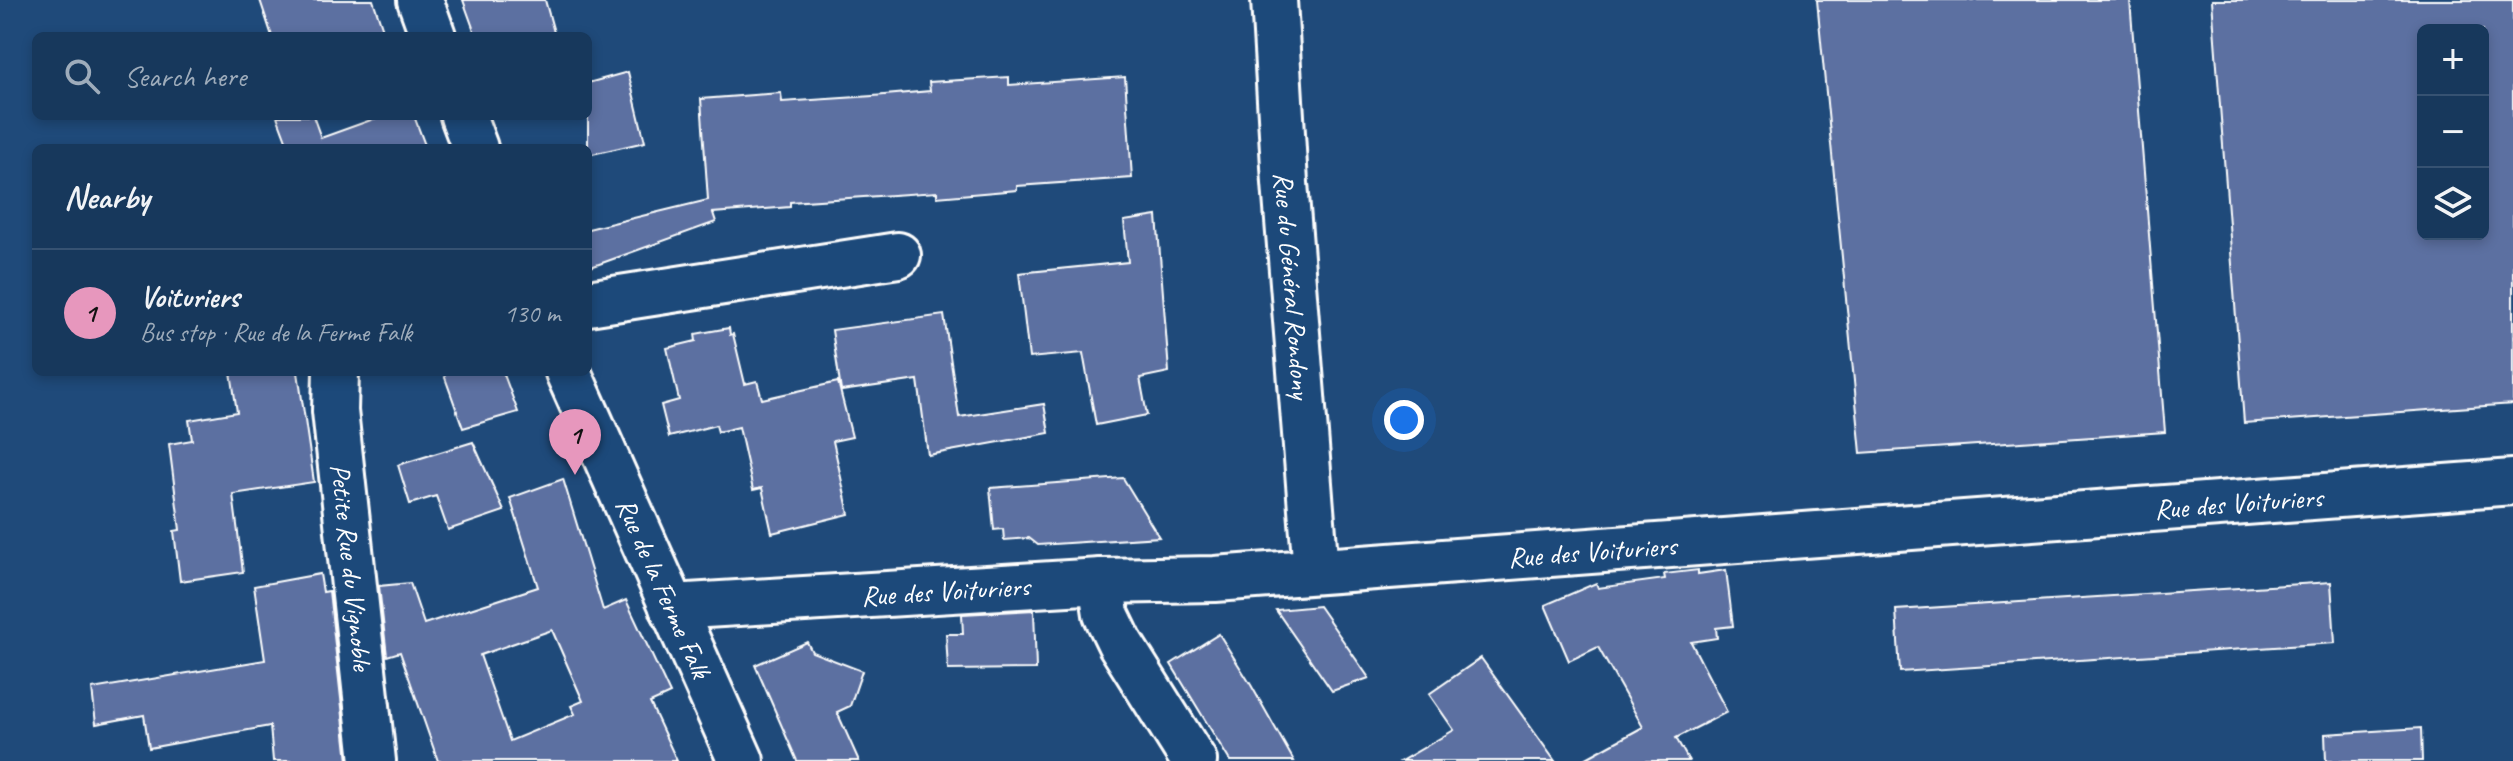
<!DOCTYPE html>
<meta charset="utf-8">
<style>
:root{--surface:#17385c;--page:#244365;--text:#f1f3f6;--muted:#9eacbb;--line:#365272;--accent:#e797bd}
body{margin:0;font-family:Caveat,sans-serif;background:var(--page);color:var(--text)}
.controls{position:absolute;right:24px;top:24px;display:grid;overflow:hidden;border-radius:12px;box-shadow:0 4px 12px #0003}
.controls button{width:72px;height:72px;display:grid;place-items:center;padding:0;border:0;border-bottom:2px solid var(--line);background:var(--surface);color:var(--text);font:40px sans-serif}
.you{position:absolute;left:1404px;top:420px;width:28px;height:28px;margin:-20px;border:6px solid #fff;border-radius:50%;background:#1a73e8;box-shadow:0 0 0 12px #1a73e833}
.badge{display:grid;place-items:center;width:52px;height:52px;border-radius:50%;background:var(--accent);color:#111;font-size:26px;font-weight:700}
.pin{position:absolute;translate:-50% -66px;filter:drop-shadow(0 2px 4px #0008)}
.pin::after{content:'';position:absolute;top:42px;width:28px;height:24px;background:inherit;clip-path:polygon(0 0,100% 0,50% 100%)}
.list{margin:0;padding:0;list-style:none}
h2{display:flex;justify-content:space-between;align-items:center;height:104px;margin:0;padding:0 32px;font-size:34px}
h2 small{font-size:26px;font-weight:400;color:var(--muted)}
.list li{display:grid;grid-template-columns:52px 1fr auto;gap:24px;align-items:center;box-sizing:border-box;height:128px;padding:0 32px;border-top:2px solid var(--line)}
.list b{display:block;font-size:30px;white-space:nowrap}
.list p{margin:0;font-size:26px;white-space:nowrap;color:var(--muted)}
.list em{font-size:26px;font-style:normal;color:var(--muted)}
.icon{flex:none;width:44px;height:44px;fill:none;stroke:currentColor;stroke-width:2;stroke-linecap:round;stroke-linejoin:round}
.map{position:relative;flex:none;width:2513px;height:761px;overflow:hidden}
.search{position:absolute;background:var(--surface);box-shadow:0 4px 12px #0003;left:32px;top:32px;width:560px;height:88px;display:flex;align-items:center;gap:20px;box-sizing:border-box;padding:0 28px;border-radius:12px;color:var(--muted);font-size:30px}
.panel{position:absolute;background:var(--surface);box-shadow:0 4px 12px #0003;left:32px;top:144px;width:560px;height:232px;border-radius:12px}
.map>svg:first-child{display:block}
.building{fill:#5c70a1;stroke:#fff;stroke-width:2;fill-rule:evenodd}
.lines{fill:none;stroke-linecap:round;stroke-linejoin:round}
.street-casing{stroke:#fff;stroke-width:50}
.secondary-casing{stroke:#fff;stroke-width:50}
.street{stroke:#1f4a7a;stroke-width:44}
.secondary{stroke:#1f4a7a;stroke-width:44}
.labels{text-anchor:middle;stroke-width:7;stroke-linejoin:round;paint-order:stroke}
.street-label{font-size:28px;fill:#fff;stroke:#1f4a7a}
</style>
<div class="map">
<svg width="2513" height="761" viewBox="0 0 2513 761">
<rect width="100%" height="100%" fill="#1f4a7a"/>
<filter id="ink" filterUnits="userSpaceOnUse"><feTurbulence type="fractalNoise" baseFrequency=".0125" numOctaves="2"/><feDisplacementMap in="SourceGraphic" scale="16" xChannelSelector="R" yChannelSelector="G"/><feConvolveMatrix kernelMatrix="1 2 1 2 8 2 1 2 1" color-interpolation-filters="sRGB"/></filter>
<g filter="url(#ink)">
<!-- building -->
<g class="building">
<polygon points="260,0 373,0 385,36 272,36"/>
<polygon points="463,0 545,0 555,36 476,36"/>
<polygon points="1817,0 2130,0 2165,432 1861,453"/>
<path d="M 2212,0 L 2513,0 L 2513,404 L 2244,423 ZM 2423,30 L 2483,30 L 2483,234 L 2423,234 Z"/>
<polygon points="628,72 645,142 588,155 588,83"/>
<polygon points="1009,77 1009,85 1125,77 1132,178 1017,186 1017,190 937,197 937,192 790,202 790,207 713,213 716,222 588,268 588,229 708,200 701,99 781,93 782,102 873,96 930,91 929,82"/>
<polygon points="277,116 313,116 321,138 382,116 414,116 426,148 289,148"/>
<polygon points="1157,216 1169,372 1140,378 1147,415 1096,425 1083,353 1029,358 1019,273 1128,262 1124,221"/>
<polygon points="944,315 959,417 1044,404 1049,433 928,455 918,380 841,391 832,330"/>
<polygon points="729,328 730,335 733,334 745,384 757,381 762,399 838,382 852,437 833,441 849,514 772,533 762,488 753,490 739,427 718,432 716,425 669,437 661,405 679,400 667,348 696,341 695,334"/>
<polygon points="231,372 298,372 314,482 233,494 243,572 180,581 174,531 180,530 169,444 192,440 189,420 237,412"/>
<polygon points="443,372 503,372 518,412 463,428"/>
<polygon points="473,442 504,511 448,530 436,496 410,504 398,465"/>
<polygon points="1123,478 1159,537 1038,545 1029,538 1004,540 1003,529 994,530 990,488"/>
<path d="M 563,479 L 603,610 L 626,600 L 670,694 L 650,703 L 677,761 L 438,761 L 400,652 L 387,656 L 379,586 L 410,583 L 424,624 L 538,587 L 510,498 ZM 552,630 L 583,701 L 571,706 L 575,714 L 510,741 L 480,655 Z"/>
<polygon points="1698,570 1698,574 1726,570 1733,626 1716,628 1717,638 1691,642 1727,712 1676,738 1689,761 1581,761 1643,727 1598,647 1569,661 1545,605 1596,583 1598,588 1665,579 1664,574"/>
<polygon points="320,574 323,592 329,591 348,761 273,761 270,726 149,748 144,715 96,724 92,689 265,660 254,586"/>
<polygon points="2331,582 2335,643 1900,672 1896,610"/>
<polygon points="1319,606 1369,678 1332,691 1276,610"/>
<polygon points="1034,610 1036,669 948,670 946,634 963,634 962,614"/>
<polygon points="1219,634 1251,685 1294,761 1230,761 1171,664"/>
<polygon points="807,642 812,652 862,671 850,706 837,712 859,761 797,761 755,665"/>
<polygon points="1481,658 1555,761 1401,761 1454,730 1429,694"/>
<polygon points="2421,728 2422,761 2326,761 2325,734"/>
</g>
<g class="lines">
<defs>
<g id="street">
<path id="s1" d="M 1274,0 L 1285,183 L 1316,571"/>
<polyline points="588,303 898,255"/>
<path id="s2" d="M 336,372 L 335,411 L 373,761"/>
<polyline points="1101,581 1106,614 1120,643 1194,761"/>
<path id="s3" d="M 672,607 L 1101,581 L 1215,579 L 2513,482"/>
</g>
<g id="secondary">
<polyline points="420,0 433,36"/>
<polyline points="463,116 475,148"/>
<path id="s4" d="M 568,372 L 741,761"/>
</g>
</defs>
<!-- street casing -->
<use href="#street" class="street-casing"/>
<!-- secondary casing -->
<use href="#secondary" class="secondary-casing"/>
<!-- street -->
<use href="#street" class="street"/>
<!-- secondary -->
<use href="#secondary" class="secondary"/>
</g>
</g>
<g class="labels">
<!-- street labels -->
<g class="street-label">
<text dy="10" stroke="none"><textPath href="#s1" startOffset="286">Rue du Général Rondony</textPath></text>
<text dy="10" stroke="none"><textPath href="#s3" startOffset="1570">Rue des Voituriers</textPath></text>
<text dy="10" stroke="none"><textPath href="#s3" startOffset="922">Rue des Voituriers</textPath></text>
<text dy="10" stroke="none"><textPath href="#s2" startOffset="196">Petite Rue du Vignoble</textPath></text>
<text dy="10" stroke="none"><textPath href="#s4" startOffset="236">Rue de la Ferme Falk</textPath></text>
<text dy="10" stroke="none"><textPath href="#s3" startOffset="274">Rue des Voituriers</textPath></text>
</g>
</g>
</svg>
<div class="controls">
<button>+</button>
<button>−</button>
<button><svg class="icon" aria-label="layers" viewBox="0 0 24 24"><path d="M12 4l9 5-9 5-9-5zM3 14l9 5 9-5"/></svg></button>
</div>
<div class="you"></div>
<div class="pin badge" style="left:575px;top:475px">1</div>
<div class="search"><svg class="icon" aria-label="search" viewBox="0 0 24 24"><circle cx="10" cy="10" r="6"/><path d="M15 15l6 6"/></svg>Search here</div>
<section class="panel">
<h2>Nearby<small></small></h2>
<ul class="list">
<li><span class="badge">1</span><div><b>Voituriers</b><p>Bus stop · Rue de la Ferme Falk</p></div><em>130 m</em></li>
</ul>
</section>
</div>
